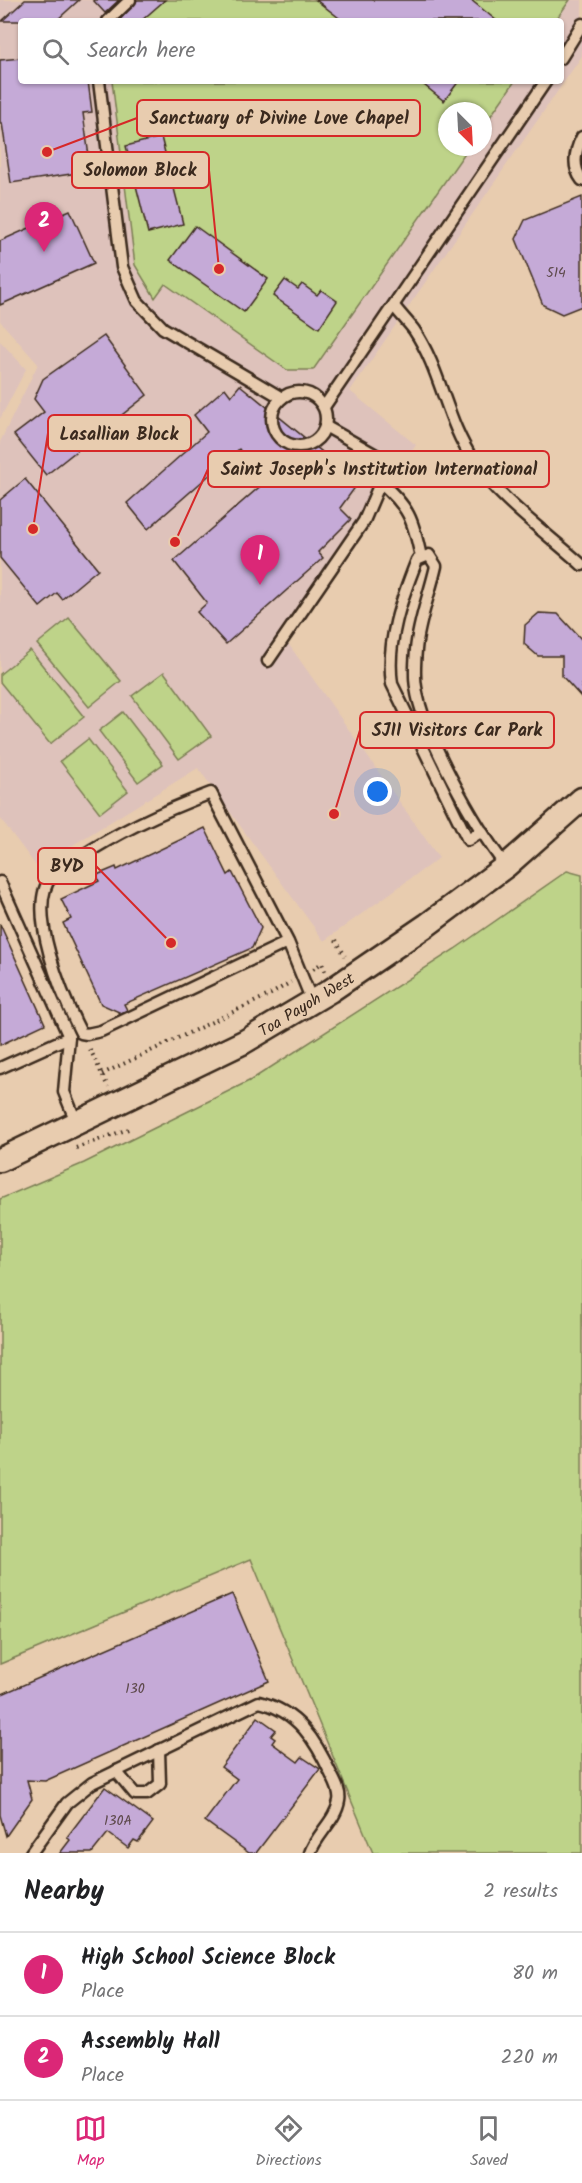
<!DOCTYPE html>
<style>
:root{--surface:#fff;--page:#f6f6f6;--text:#202124;--muted:#757577;--line:#e0e0e0;--accent:#db2777}
body{margin:0;font-family:Kalam,sans-serif;background:var(--page);color:var(--text)}
.compass{position:absolute;left:438px;top:102px;width:54px;height:54px;border-radius:50%;background:var(--surface);box-shadow:0 2px 4px #0004;rotate:156deg}
.you{position:absolute;left:378px;top:792px;width:21px;height:21px;margin:-15px;border:4px solid #fff;border-radius:50%;background:#1a73e8;box-shadow:0 0 0 9px #1a73e833}
.badge{display:grid;place-items:center;width:39px;height:39px;border-radius:50%;background:var(--accent);color:#fff;font-size:20px;font-weight:700}
.pin{position:absolute;translate:-50% -50px;filter:drop-shadow(0 2px 3px #0008)}
.pin::after{content:'';position:absolute;top:32px;width:21px;height:18px;background:inherit;clip-path:polygon(0 0,100% 0,50% 100%)}
.list{margin:0;padding:0;list-style:none}
h2{display:flex;justify-content:space-between;align-items:center;height:78px;margin:0;padding:0 24px;font-size:26px}
h2 small{font-size:20px;font-weight:400;color:var(--muted)}
.list li{display:grid;grid-template-columns:39px 1fr auto;gap:18px;align-items:center;box-sizing:border-box;height:84px;padding:0 24px;border-top:2px solid var(--line)}
.list b{display:block;font-size:22px;white-space:nowrap}
.list p{margin:0;font-size:20px;white-space:nowrap;color:var(--muted)}
.list em{font-size:20px;font-style:normal;color:var(--muted)}
.icon{flex:none;width:33px;height:33px;fill:none;stroke:currentColor;stroke-width:2;stroke-linecap:round;stroke-linejoin:round}
.map{position:relative;flex:none;width:582px;height:1853px;overflow:hidden}
.search{position:absolute;background:var(--surface);box-shadow:0 2px 4px #0004;left:18px;right:18px;top:18px;height:66px;display:flex;align-items:center;gap:15px;box-sizing:border-box;padding:0 21px;border-radius:6px;color:var(--muted);font-size:22px}
.sheet{height:246px;background:var(--surface)}
nav{display:flex;justify-content:space-around;align-items:center;box-sizing:border-box;height:84px;border-top:2px solid var(--line);background:var(--surface);font-size:16px;color:var(--muted)}
nav a{display:grid;justify-items:center;gap:3px}
nav .on{color:var(--accent)}
.map>svg:first-child{display:block}
.built{fill:#dec2bb;fill-rule:evenodd}
.green{fill:#bed389;stroke:#7c7e54;stroke-width:1.5}
.building{fill:#c5aad7;stroke:#3b2a1e;stroke-width:1.5}
.lines{fill:none;stroke-linecap:round;stroke-linejoin:round}
.service-casing{stroke:#3b2a1e;stroke-width:15}
.minor-casing{stroke:#3b2a1e;stroke-width:27}
.path{stroke:#3b2a1e;stroke-width:4;stroke-dasharray:1.5 4.5;stroke-linecap:butt}
.service{stroke:#e8ccaf;stroke-width:10}
.minor{stroke:#e8ccaf;stroke-width:22}
.labels{text-anchor:middle;stroke-width:5;stroke-linejoin:round;paint-order:stroke}
.number-label{font-size:14px;fill:#5e4a4c}
.street-label{font-size:16px;fill:#3b2a1e;stroke:#e8ccaf}
.leader{fill:none;stroke:#d62828;stroke-width:2}
.callout-dot{fill:#d62828;stroke:#e8ccaf;stroke-width:2}
.callout{fill:#e8ccaf;stroke:#d62828;stroke-width:2}
.callout-label{font-size:18px;text-anchor:middle;font-weight:bold;fill:#3b2a1e}
</style>
<div class="map">
<svg width="582" height="1853" viewBox="0 0 582 1853">
<rect width="100%" height="100%" fill="#e8ccaf"/>
<filter id="ink" filterUnits="userSpaceOnUse"><feTurbulence type="fractalNoise" baseFrequency=".0167" numOctaves="2"/><feDisplacementMap in="SourceGraphic" scale="12" xChannelSelector="R" yChannelSelector="G"/><feConvolveMatrix kernelMatrix="1 2 1 2 8 2 1 2 1" color-interpolation-filters="sRGB"/></filter>
<g filter="url(#ink)">
<!-- built -->
<g class="built">
<path d="M 0,0 L 582,0 L 582,56 L 350,391 L 416,445 L 285,639 L 439,858 L 324,941 L 198,768 L 37,867 L 0,818 L 0,442 L 38,364 L 0,321 ZM 21,21 L 561,21 L 561,81 L 21,81 ZM 447,111 L 483,111 L 483,147 L 447,147 Z"/>
<polygon points="0,341 26,369 0,419"/>
</g>
<!-- green -->
<g class="green">
<polygon points="157,0 570,0 555,21 135,21"/>
<polygon points="112,81 515,81 483,127 483,111 447,111 447,147 469,147 313,370 287,370 165,284 155,298 135,265"/>
<polygon points="69,618 121,681 89,707 37,644"/>
<polygon points="30,650 84,717 50,744 0,682 0,674"/>
<polygon points="164,672 211,736 179,759 132,696"/>
<polygon points="123,712 163,764 138,782 99,731"/>
<polygon points="88,739 128,791 100,813 60,761"/>
<polygon points="567,871 582,875 582,1853 373,1853 251,1559 0,1664 0,1199 84,1163 251,1080 455,949"/>
</g>
<!-- building -->
<g class="building">
<polygon points="25,0 79,0 56,21 2,21"/>
<polygon points="93,0 119,0 105,13"/>
<polygon points="137,0 165,0 141,21 119,21"/>
<polygon points="316,0 471,0 497,21 343,21"/>
<polygon points="21,58 21,81 88,81 92,112 83,113 91,171 11,183 2,123 0,124 0,60"/>
<polygon points="419,81 459,81 444,101"/>
<polygon points="161,137 183,224 148,233 126,146"/>
<polygon points="582,197 582,306 562,314 543,305 516,239 525,220"/>
<polygon points="70,210 94,263 0,305 0,241"/>
<polygon points="195,226 268,279 244,312 170,260"/>
<polygon points="285,280 298,289 302,284 317,295 321,290 337,301 319,328 273,296"/>
<polygon points="104,336 147,395 46,475 14,435 44,412 34,399 43,379"/>
<polygon points="240,385 359,482 340,508 351,519 318,552 323,558 226,644 197,612 207,603 174,561 264,483 239,449 148,529 127,503 207,432 194,415 225,388 231,396"/>
<polygon points="25,479 98,569 62,599 57,593 40,607 0,558 0,500"/>
<polygon points="539,613 558,614 582,640 582,698 562,676 562,656 538,656 524,644 525,625"/>
<polygon points="205,828 228,875 232,872 261,928 252,948 124,1004 127,1010 121,1013 101,1004 63,923 71,919 61,899 99,881 97,875 116,867 117,870"/>
<polygon points="0,924 45,1024 0,1045"/>
<polygon points="232,1594 269,1681 45,1781 27,1780 32,1799 6,1836 0,1815 0,1695"/>
<polygon points="258,1717 276,1730 271,1736 275,1739 272,1743 298,1762 302,1757 320,1769 256,1853 249,1853 205,1821 237,1779 221,1767"/>
<polygon points="105,1787 153,1822 138,1842 134,1840 128,1848 108,1833 92,1853 60,1853 70,1840 67,1837"/>
</g>
<g class="lines">
<defs>
<g id="service">
<polyline points="108,21 130,0"/>
<polyline points="561,58 582,24"/>
<polyline points="99,81 122,267 137,301 163,328 282,398"/>
<path d="M 582,137 C 575,151 572,167 582,180"/>
<path d="M 394,306 C 400,314 408,322 414,330 C 441,370 446,420 473,460 C 496,497 549,535 582,565"/>
<circle cx="299" cy="419" r="27"/>
<polyline points="324,407 546,81"/>
<path d="M 379,481 C 409,507 413,519 421,557"/>
<polyline points="268,661 364,521 378,488 380,463 376,455 325,426"/>
<path d="M 482,831 L 468,840 L 392,684 C 386,642 401,600 417,560 L 429,555 L 436,566 C 430,593 418,623 416,650 C 415,662 414,676 416,687 C 422,733 476,828 506,866"/>
<polyline points="0,882 69,1037 64,1092 77,1124"/>
<path d="M 288,942 L 101,1031 L 87,1034 L 81,1033 C 64,1000 24,908 52,876 C 58,869 71,863 79,858 C 121,830 163,811 211,793 L 288,942 L 312,1001"/>
<polyline points="0,1068 69,1037"/>
<polyline points="116,1771 135,1794 147,1794 160,1784 159,1750"/>
<path d="M 31,1853 L 67,1803 L 92,1783 L 259,1702 C 298,1711 316,1741 331,1774 C 335,1782 341,1792 339,1801 C 336,1820 316,1835 310,1853"/>
</g>
<polyline id="minor" points="0,1160 244,1042 330,991 427,925 506,866 582,799"/>
</defs>
<!-- service casing -->
<use href="#service" class="service-casing"/>
<!-- minor casing -->
<use href="#minor" class="minor-casing"/>
<!-- path -->
<g class="path">
<polyline points="336,940 345,956"/>
<polyline points="313,969 322,963 325,971"/>
<polyline points="90,1049 108,1087"/>
<polyline points="102,1074 271,994 291,982"/>
<polyline points="76,1148 131,1128"/>
</g>
<!-- service -->
<use href="#service" class="service"/>
<!-- minor -->
<use href="#minor" class="minor"/>
</g>
</g>
<g class="labels">
<!-- number labels -->
<g class="number-label">
<text x="556" y="277">514</text>
<text x="135" y="1693">130</text>
<text x="118" y="1825">130A</text>
</g>
<!-- street labels -->
<g class="street-label">
<text transform="translate(306 1004) rotate(-31)" y="6">Toa Payoh West</text>
</g>
</g>
<!-- callouts -->
<path class="leader" d="M47 152L137 118M219 269L209 170M33 529L48 433M175 542L208 469M334 814L360 730M171 943L96 866"/>
<g class="callout-dot">
<circle cx="47" cy="152" r="6"/>
<circle cx="219" cy="269" r="6"/>
<circle cx="33" cy="529" r="6"/>
<circle cx="175" cy="542" r="6"/>
<circle cx="334" cy="814" r="6"/>
<circle cx="171" cy="943" r="6"/>
</g>
<g class="callout">
<rect x="137" y="100" width="283" height="36" rx="6"/>
<rect x="72" y="152" width="137" height="36" rx="6"/>
<rect x="48" y="415" width="143" height="36" rx="6"/>
<rect x="208" y="451" width="341" height="36" rx="6"/>
<rect x="360" y="712" width="194" height="36" rx="6"/>
<rect x="38" y="848" width="58" height="36" rx="6"/>
</g>
<g class="callout-label">
<text x="279" y="124">Sanctuary of Divine Love Chapel</text>
<text x="140" y="176">Solomon Block</text>
<text x="119" y="440">Lasallian Block</text>
<text x="379" y="475">Saint Joseph's Institution International</text>
<text x="457" y="736">SJII Visitors Car Park</text>
<text x="67" y="872">BYD</text>
</g>
</svg>
<svg class="compass" viewBox="-18 -18 36 36"><path d="M0-13l5 13h-10z" fill="#e53935"/><path d="M0 13l5-13h-10z" fill="#757577"/></svg>
<div class="you"></div>
<div class="pin badge" style="left:260px;top:585px">1</div>
<div class="pin badge" style="left:44px;top:252px">2</div>
<div class="search"><svg class="icon" aria-label="search" viewBox="0 0 24 24"><circle cx="10" cy="10" r="6"/><path d="M15 15l6 6"/></svg>Search here</div>
</div>
<section class="sheet">
<h2>Nearby<small>2 results</small></h2>
<ul class="list">
<li><span class="badge">1</span><div><b>High School Science Block</b><p>Place</p></div><em>80 m</em></li>
<li><span class="badge">2</span><div><b>Assembly Hall</b><p>Place</p></div><em>220 m</em></li>
</ul>
</section>
<nav>
<a class="on"><svg class="icon" aria-label="map" viewBox="0 0 24 24"><path d="M3 6l6-2 6 2 6-2v14l-6 2-6-2-6 2zM9 4v14M15 6v14"/></svg>Map</a>
<a><svg class="icon" aria-label="directions" viewBox="0 0 24 24"><path d="M12 3l9 9-9 9-9-9zM9 14v-3h6M13 9l2 2-2 2"/></svg>Directions</a>
<a><svg class="icon" aria-label="saved" viewBox="0 0 24 24"><path d="M7 4h10v16l-5-4-5 4z"/></svg>Saved</a>
</nav>
